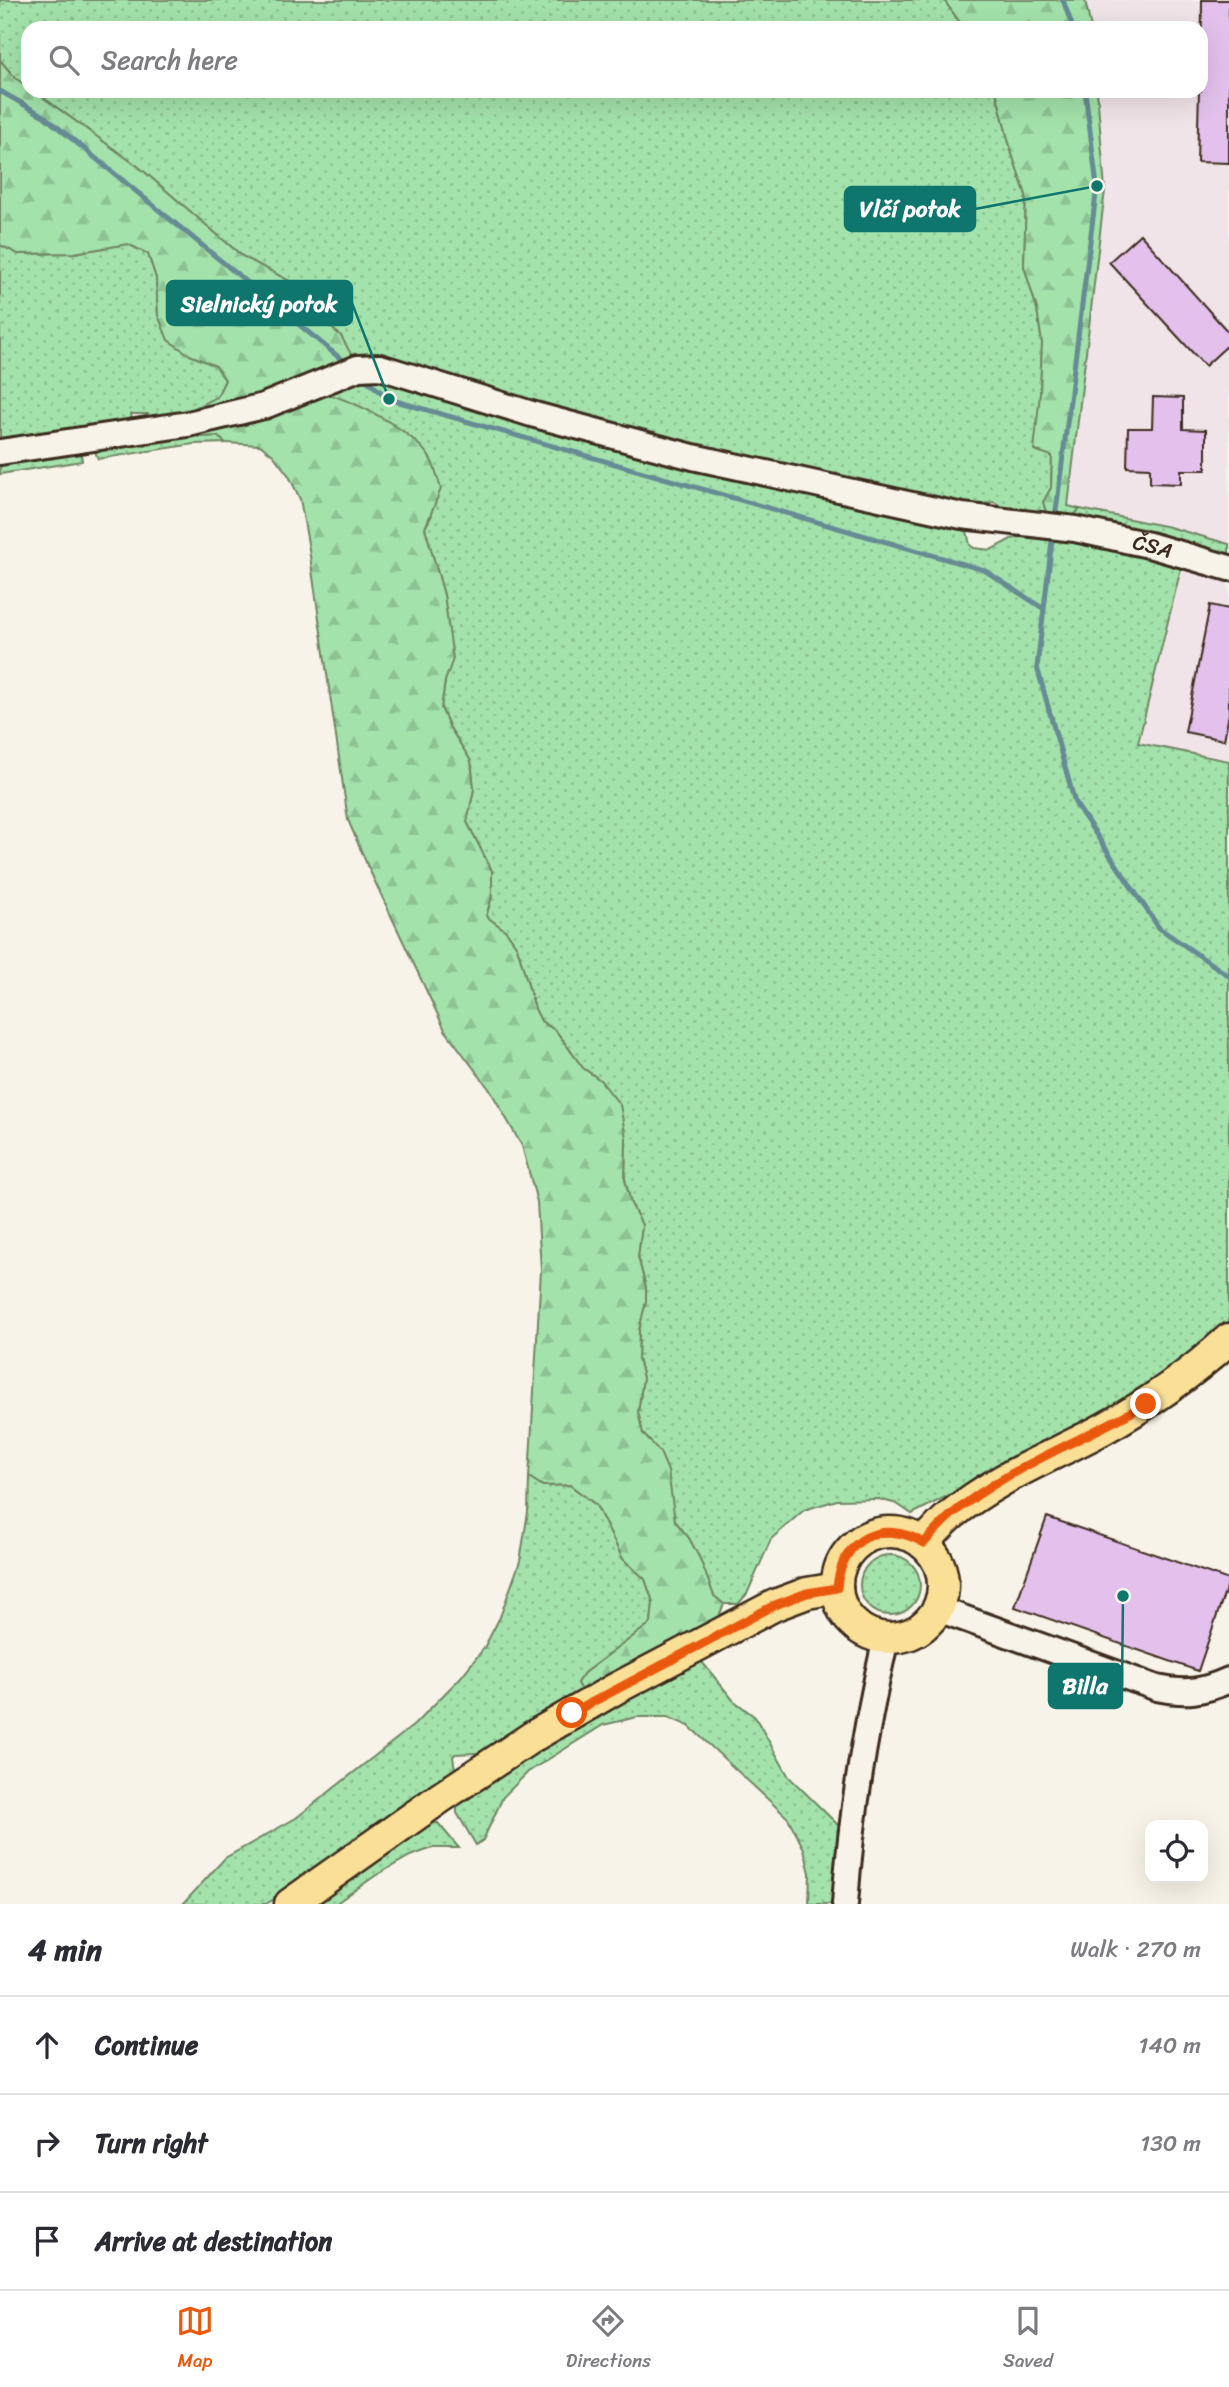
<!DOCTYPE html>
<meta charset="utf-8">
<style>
:root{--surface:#fff;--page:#f7f7f7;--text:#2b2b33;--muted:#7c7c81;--line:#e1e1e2;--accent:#ea580c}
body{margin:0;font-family:Sriracha,sans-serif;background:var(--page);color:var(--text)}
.controls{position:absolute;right:21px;bottom:21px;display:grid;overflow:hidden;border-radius:14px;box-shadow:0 7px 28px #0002}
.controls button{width:63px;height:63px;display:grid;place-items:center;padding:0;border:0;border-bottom:2px solid var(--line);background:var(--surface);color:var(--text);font:35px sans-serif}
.stop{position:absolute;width:21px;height:21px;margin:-16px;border:5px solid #ea580c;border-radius:50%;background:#fff}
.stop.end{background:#ea580c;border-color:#fff;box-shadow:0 2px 7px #0008}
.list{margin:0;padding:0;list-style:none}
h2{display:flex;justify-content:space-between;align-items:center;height:91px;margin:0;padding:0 28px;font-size:30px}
h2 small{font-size:23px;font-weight:400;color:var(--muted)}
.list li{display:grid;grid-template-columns:46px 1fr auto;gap:21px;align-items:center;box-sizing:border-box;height:98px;padding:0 28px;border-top:2px solid var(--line)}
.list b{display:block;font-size:26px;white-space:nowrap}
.list em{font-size:23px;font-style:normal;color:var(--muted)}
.icon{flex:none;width:38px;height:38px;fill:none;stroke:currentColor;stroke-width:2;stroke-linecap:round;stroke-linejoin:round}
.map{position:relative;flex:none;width:1229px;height:1904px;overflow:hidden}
.search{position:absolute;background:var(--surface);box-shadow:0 7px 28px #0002;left:21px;right:21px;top:21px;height:77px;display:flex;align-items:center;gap:18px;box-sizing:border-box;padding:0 24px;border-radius:21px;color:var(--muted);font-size:26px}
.sheet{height:385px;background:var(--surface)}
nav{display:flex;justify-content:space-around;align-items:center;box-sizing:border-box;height:98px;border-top:2px solid var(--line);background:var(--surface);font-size:19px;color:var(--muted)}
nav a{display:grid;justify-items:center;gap:4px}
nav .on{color:var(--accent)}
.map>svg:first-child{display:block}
.built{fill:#f1e4e9}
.grass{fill:url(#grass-dots);stroke:#6f8664;stroke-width:2}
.forest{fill:url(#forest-firs);stroke:#6f8664;stroke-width:2}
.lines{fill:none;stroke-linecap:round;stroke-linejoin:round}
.stream{stroke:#658b94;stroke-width:5}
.building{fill:#e3c1ec;stroke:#3b2a1e;stroke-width:2}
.minor-casing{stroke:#3b2a1e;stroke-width:30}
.major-casing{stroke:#3b2a1e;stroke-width:35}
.minor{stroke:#f7f3e8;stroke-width:24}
.major{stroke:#fadf96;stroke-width:30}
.route{stroke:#ea580c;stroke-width:9}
.labels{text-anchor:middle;stroke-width:7;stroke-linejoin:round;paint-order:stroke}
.street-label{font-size:21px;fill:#3b2a1e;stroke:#f7f3e8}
.leader{fill:none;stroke:#0f766e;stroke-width:2.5}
.callout-dot{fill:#0f766e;stroke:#f7f3e8;stroke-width:2.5}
.callout{fill:#0f766e;stroke:#0f766e;stroke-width:2.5}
.callout-label{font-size:23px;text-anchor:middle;font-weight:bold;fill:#fff}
</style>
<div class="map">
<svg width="1229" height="1904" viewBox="0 0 1229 1904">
<defs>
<pattern id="grass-dots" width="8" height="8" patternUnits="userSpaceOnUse" patternTransform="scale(1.75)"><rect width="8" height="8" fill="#a3e2ab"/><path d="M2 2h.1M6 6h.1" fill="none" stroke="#8dc293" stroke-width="1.8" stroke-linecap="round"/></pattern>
<pattern id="forest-firs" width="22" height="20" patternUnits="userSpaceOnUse" patternTransform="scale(1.75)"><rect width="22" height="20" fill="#a3e2ab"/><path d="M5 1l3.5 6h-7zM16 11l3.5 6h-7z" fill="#8dc293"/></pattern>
</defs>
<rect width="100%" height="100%" fill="#f7f3e8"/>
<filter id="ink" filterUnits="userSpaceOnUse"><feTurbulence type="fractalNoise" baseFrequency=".0143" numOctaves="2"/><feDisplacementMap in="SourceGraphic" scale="14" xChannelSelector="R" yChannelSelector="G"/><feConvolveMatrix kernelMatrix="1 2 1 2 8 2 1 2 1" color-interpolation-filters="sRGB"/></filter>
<g filter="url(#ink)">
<!-- built -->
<g class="built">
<polygon points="1085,0 1229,0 1229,544 1169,527 1068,506 1105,191 1097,91 1201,91 1201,28 1091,28"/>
<polygon points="1182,564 1229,580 1229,761 1138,743"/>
</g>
<!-- grass -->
<g class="grass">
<polygon points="0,0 944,0 964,28 28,28 28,87 15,78 0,60"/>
<polygon points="34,91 996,91 1011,151 1026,195 1024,266 1037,309 1042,343 1040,394 1052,456 1051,488 1043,502 1048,518 1014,514 994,502 970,506 935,504 352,362 341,336 327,324 303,288 242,256 140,168"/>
<polygon points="128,244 148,254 156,278 158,315 190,355 216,366 225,380 217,397 191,410 195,416 150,419 148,414 131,414 132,419 127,427 0,446 0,245 19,254 74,253"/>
<polygon points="362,374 940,521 967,531 970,545 974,548 991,550 1011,539 1039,534 1182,564 1138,743 1229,761 1229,1321 1161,1379 1071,1433 912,1514 897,1504 879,1499 837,1500 804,1510 771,1539 747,1594 738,1604 724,1604 714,1596 700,1559 689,1538 675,1521 660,1452 643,1434 638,1412 643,1378 638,1359 639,1329 646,1301 646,1288 638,1256 642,1226 631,1204 625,1179 626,1138 600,1080 583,1068 556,1031 541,1021 535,1009 517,947 506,931 486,917 492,896 492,871 467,822 474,789 471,761 450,728 441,708 445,681 452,659 444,595 425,528 432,515 323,393"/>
<polygon points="196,430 199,437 217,436 226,443 194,444 98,459 94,449"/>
<polygon points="81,452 82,461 0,474 0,459"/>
<polygon points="1080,509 1169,527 1229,544 1229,563 1071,518"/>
<polygon points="529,1477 543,1486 570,1485 596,1505 623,1559 645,1579 653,1602 651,1623 584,1673 577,1683 586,1690 495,1745 477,1753 455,1754 453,1757 455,1769 452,1773 310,1877 266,1904 183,1904 225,1858 296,1818 414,1725 460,1678 484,1648 500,1617 520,1561 528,1512"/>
<circle cx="890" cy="1585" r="30"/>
<polygon points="698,1657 733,1700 755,1717 789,1777 839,1826 834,1904 809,1904 810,1873 804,1849 788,1818 689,1726 668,1717 637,1717 603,1725 528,1772 503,1797 483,1840 476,1845 457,1813 457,1804 518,1762"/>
<polygon points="438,1823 459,1848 433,1848 410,1856 375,1876 335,1904 309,1904 428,1824"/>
</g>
<!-- forest -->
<g class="forest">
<polygon points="944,0 1085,0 1091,28 964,28"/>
<polygon points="0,60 15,78 28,87 28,91 34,91 140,168 242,256 303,288 327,324 341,336 351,354 352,362 277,397 195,416 191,410 217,397 225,380 216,366 190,355 168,340 158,315 156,278 148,254 128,244 74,253 18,254 0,245"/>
<polygon points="996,91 1097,91 1105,190 1068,506 1080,509 1071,518 1048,518 1043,502 1051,488 1052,456 1034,450 1040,394 1042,343 1037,309 1024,266 1026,195 1011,151"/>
<path d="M 323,393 C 356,401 411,429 430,458 C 435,466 438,479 441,489 L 425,528 L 444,595 L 453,659 L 445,681 L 441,708 L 450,728 L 471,761 L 474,789 L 467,822 L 492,871 L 492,896 L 486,916 L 506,931 L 517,947 L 535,1009 L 541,1021 L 556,1031 L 583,1068 L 600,1080 L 620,1105 L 626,1138 L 625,1180 L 631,1204 L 642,1225 L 638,1257 L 646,1288 L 646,1301 L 639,1330 L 638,1359 L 643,1378 L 638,1412 L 643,1434 L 660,1452 L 668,1471 L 675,1521 L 689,1538 L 700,1559 L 714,1596 L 724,1604 L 717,1621 L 586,1690 L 580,1689 L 577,1683 L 584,1673 L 651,1623 L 653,1602 L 645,1579 L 623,1559 L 596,1505 L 570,1485 L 543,1486 L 529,1477 L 541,1270 L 537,1202 L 522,1146 L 490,1090 L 445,1030 L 369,869 L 348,820 L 309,549 L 300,499 L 289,476 L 273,455 L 260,445 L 226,443 L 217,436 L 199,437 L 195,433 Z"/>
</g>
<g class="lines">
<!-- stream -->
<g class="stream">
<polyline points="1063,0 1073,28"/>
<polyline points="0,91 44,116 347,364"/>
<polyline points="363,377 389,399 984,570 1044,609"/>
<polyline points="1055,519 1097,186 1085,91"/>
<polyline points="1053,532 1037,667 1075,803 1159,928 1229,976"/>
</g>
</g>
<!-- building -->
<g class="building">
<polygon points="1202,0 1229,0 1229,163 1197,162 1199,91 1201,91"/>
<polygon points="1140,234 1229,333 1229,344 1205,366 1109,262"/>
<polygon points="1153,397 1183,398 1183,429 1206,430 1206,470 1181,470 1181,484 1150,483 1150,468 1127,467 1128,428 1152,428"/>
<polygon points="1210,605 1229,609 1229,714 1224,740 1185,732"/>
<polygon points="1047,1517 1229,1580 1198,1671 1015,1607"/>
</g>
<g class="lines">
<defs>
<g id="minor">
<path id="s1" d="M 0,452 L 188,424 L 264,406 L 358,368 L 380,367 L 535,415 L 693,457 L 962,516 L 1075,529 L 1149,545 L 1229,568"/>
<path d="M 938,1609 L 1157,1688 C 1186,1694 1202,1692 1229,1680"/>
<path d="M 845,1904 C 851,1815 866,1725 886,1638"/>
</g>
<g id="major">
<circle cx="890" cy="1585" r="53"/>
<path d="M 924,1543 C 932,1534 941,1524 950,1516 C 995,1478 1051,1457 1103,1429 C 1148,1404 1191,1374 1229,1339"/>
<polyline points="290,1904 440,1798 532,1737 615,1689 775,1605 807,1593 837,1588"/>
</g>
</defs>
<!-- minor casing -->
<use href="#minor" class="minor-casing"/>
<!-- major casing -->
<use href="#major" class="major-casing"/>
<!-- minor -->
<use href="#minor" class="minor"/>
<!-- major -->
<use href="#major" class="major"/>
</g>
</g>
<g class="lines" filter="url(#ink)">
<!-- route -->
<path class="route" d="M 572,1713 L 775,1605 L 807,1593 L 837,1588 C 841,1538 882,1518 924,1543 C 932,1534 941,1524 950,1516 C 1006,1468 1082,1441 1146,1404"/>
</g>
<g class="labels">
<!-- street labels -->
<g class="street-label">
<text dy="7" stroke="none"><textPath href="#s1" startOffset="1186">ČSA</textPath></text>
</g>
</g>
<!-- callouts -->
<path class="leader" d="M1097 186L975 209M389 399L352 303M1123 1596L1122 1686"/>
<g class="callout-dot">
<circle cx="1097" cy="186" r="7"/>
<circle cx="389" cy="399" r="7"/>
<circle cx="1123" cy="1596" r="7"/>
</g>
<g class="callout">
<rect x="845" y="187" width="130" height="44" rx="7"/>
<rect x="167" y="281" width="185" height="44" rx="7"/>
<rect x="1049" y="1664" width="73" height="44" rx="7"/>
</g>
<g class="callout-label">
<text x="910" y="217">Vlčí potok</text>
<text x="259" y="312">Sielnický potok</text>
<text x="1085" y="1694">Billa</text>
</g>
</svg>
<div class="controls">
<button><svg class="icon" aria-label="locate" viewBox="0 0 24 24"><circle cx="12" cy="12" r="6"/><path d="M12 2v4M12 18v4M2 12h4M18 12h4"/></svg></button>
</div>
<div class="stop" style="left:572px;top:1713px"></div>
<div class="stop end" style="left:1146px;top:1404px"></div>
<div class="search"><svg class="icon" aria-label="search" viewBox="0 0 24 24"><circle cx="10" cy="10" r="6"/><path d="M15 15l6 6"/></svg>Search here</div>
</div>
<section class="sheet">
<h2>4 min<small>Walk · 270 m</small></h2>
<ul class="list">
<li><svg class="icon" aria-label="ahead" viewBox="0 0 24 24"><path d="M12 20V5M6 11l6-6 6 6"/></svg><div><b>Continue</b></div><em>140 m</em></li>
<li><svg class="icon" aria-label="right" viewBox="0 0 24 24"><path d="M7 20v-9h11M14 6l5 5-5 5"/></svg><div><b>Turn right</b></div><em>130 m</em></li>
<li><svg class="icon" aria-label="arrive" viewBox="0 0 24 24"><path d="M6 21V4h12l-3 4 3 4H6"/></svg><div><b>Arrive at destination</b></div></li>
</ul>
</section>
<nav>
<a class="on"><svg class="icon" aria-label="map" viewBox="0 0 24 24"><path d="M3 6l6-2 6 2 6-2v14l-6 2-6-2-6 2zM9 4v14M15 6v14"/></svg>Map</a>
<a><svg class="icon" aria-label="directions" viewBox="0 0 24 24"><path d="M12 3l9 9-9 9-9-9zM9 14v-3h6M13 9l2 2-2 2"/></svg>Directions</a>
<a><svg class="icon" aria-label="saved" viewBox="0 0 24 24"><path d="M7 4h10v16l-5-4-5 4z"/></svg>Saved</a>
</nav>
